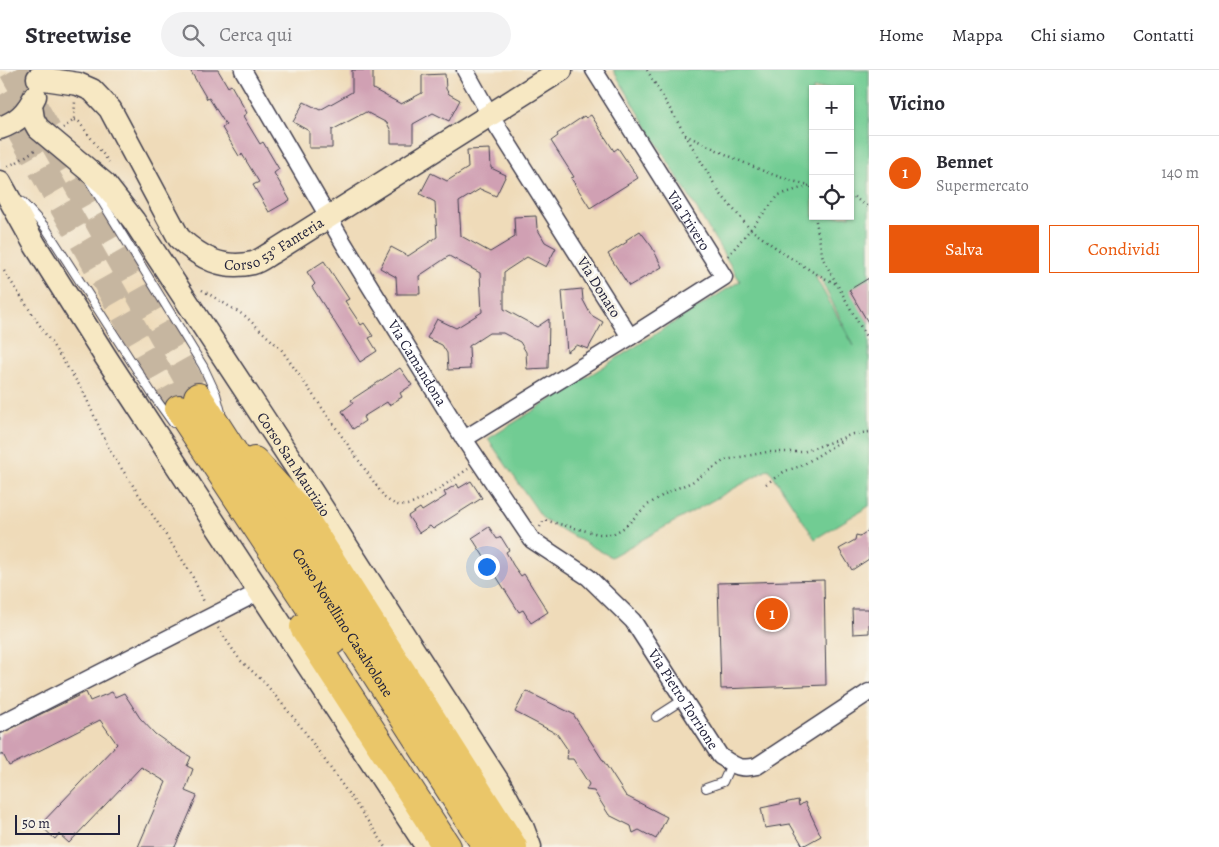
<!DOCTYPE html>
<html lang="it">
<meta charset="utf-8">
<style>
:root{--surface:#fff;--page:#f2f2f3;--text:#2b2b33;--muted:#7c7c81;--line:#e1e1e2;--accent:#ea580c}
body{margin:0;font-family:Alegreya,serif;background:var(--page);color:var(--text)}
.controls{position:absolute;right:15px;top:15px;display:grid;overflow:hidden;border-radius:0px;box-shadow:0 1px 4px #0004}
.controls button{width:45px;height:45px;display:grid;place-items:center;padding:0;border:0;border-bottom:1px solid var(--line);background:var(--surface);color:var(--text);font:25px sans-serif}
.scale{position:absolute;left:15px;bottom:12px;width:105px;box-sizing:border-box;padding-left:5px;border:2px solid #22223b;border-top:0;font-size:14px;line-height:18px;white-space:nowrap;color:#22223b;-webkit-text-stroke:4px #f7f3e8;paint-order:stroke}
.you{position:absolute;left:486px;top:496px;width:18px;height:18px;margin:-12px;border:4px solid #fff;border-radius:50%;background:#1a73e8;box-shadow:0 0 0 8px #1a73e833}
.badge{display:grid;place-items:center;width:32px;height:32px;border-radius:50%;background:var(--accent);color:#fff;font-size:16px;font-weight:700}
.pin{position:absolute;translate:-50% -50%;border:2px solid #fff;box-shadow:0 1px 5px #0006}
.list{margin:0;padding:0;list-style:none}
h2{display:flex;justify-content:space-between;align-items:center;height:65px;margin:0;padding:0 20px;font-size:21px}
h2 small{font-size:16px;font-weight:400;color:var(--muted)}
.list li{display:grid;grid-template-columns:32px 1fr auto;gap:15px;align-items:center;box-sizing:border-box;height:75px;padding:0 20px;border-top:1px solid var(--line)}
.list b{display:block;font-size:19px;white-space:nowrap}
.list p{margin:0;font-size:16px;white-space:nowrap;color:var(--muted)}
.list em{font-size:16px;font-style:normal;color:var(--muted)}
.actions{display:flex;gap:10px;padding:15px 20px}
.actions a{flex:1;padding:11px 0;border:1px solid var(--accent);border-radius:0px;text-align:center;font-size:18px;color:var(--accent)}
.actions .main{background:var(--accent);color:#fff}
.icon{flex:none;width:28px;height:28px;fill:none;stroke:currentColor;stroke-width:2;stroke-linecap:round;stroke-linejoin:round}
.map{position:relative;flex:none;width:869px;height:777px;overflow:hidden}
header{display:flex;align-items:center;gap:30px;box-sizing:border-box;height:70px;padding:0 25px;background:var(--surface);border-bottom:1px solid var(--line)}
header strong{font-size:24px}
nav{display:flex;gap:28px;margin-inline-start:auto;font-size:18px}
.search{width:350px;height:45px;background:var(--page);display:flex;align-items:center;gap:12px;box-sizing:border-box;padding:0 18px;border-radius:28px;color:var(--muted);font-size:19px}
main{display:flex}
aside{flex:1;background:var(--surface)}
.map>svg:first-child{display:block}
.green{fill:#71cc93;stroke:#4a7767;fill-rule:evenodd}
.building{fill:#d0a0b3}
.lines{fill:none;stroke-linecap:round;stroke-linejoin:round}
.highway-tunnel{stroke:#c6b6a0;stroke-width:28;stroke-dasharray:28 14;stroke-linecap:butt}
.lane-casing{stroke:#413e4e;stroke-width:10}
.street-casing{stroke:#413e4e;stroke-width:19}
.secondary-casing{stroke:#413e4e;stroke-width:25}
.highway-casing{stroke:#413e4e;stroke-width:30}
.path{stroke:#413e4e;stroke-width:2.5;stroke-dasharray:1 4;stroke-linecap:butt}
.lane{stroke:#fff;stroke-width:8}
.street{stroke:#fff;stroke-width:16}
.secondary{stroke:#f7e8c3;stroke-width:22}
.highway{stroke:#eac669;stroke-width:28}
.labels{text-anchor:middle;stroke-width:5;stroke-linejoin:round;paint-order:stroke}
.street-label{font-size:15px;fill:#22223b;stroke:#f7f3e8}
</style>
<header>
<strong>Streetwise</strong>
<div class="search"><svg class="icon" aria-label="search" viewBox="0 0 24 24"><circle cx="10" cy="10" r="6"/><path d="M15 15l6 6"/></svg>Cerca qui</div>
<nav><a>Home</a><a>Mappa</a><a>Chi siamo</a><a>Contatti</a></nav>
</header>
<main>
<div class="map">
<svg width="869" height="777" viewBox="0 0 869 777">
<rect width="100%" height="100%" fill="#f7f3e8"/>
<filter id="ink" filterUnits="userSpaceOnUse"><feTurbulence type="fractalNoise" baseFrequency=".02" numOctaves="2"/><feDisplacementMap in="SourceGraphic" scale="10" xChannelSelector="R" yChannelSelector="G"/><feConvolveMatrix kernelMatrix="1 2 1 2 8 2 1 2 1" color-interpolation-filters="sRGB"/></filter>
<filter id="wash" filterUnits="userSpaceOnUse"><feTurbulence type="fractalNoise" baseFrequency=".0096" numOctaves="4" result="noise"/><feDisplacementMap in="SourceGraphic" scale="20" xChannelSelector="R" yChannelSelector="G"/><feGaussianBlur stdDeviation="1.12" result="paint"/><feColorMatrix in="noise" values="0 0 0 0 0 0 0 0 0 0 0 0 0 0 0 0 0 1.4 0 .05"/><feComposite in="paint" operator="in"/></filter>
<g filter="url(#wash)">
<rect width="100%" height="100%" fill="#efdbb9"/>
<!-- green -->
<path class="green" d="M 613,0 L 869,0 L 869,436 L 815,469 L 769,399 L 611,487 L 544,450 L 488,369 L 740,211 ZM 813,19 L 850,19 L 850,146 L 813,146 ZM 815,206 L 819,206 L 854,276 Z"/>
<g id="blocks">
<!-- building -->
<g class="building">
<polygon points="190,0 218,0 228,17 231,15 247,43 243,46 260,74 263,72 279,99 274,103 290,130 269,142 253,115 259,112 242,84 239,86 222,58 226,55 209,28 207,29"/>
<polygon points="352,0 373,0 373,19 401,34 422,23 422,5 445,4 446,19 449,24 460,30 449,51 433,43 413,54 413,73 391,73 391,61 387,53 366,42 332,60 332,78 309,78 309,61 293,52 304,32 320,40 352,22"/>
<polygon points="591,45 614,81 618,78 638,108 590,138 571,108 574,107 551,71 558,66 557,64 584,46 586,48"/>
<polygon points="490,79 491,98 506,105 496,126 480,119 459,132 461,166 490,182 515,167 514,147 536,146 537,158 545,172 556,178 546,197 527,187 504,202 504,239 537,257 549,249 548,298 527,299 526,282 520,272 503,263 489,263 469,276 470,299 448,300 447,283 442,275 427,268 437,249 456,258 482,242 480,203 449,186 419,206 420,224 397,224 396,207 380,198 391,177 408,186 437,167 435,132 420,124 431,103 447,111 468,98 467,80"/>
<polygon points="640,161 652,177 662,197 629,216 608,184 627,172 626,170"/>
<polygon points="324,191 349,229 345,231 361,255 364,253 373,266 369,268 377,281 360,292 312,217 315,214 307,202"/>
<polygon points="869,208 869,254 849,220"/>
<polygon points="582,219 583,230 591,245 603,252 588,279 577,275 567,282 562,221"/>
<polygon points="400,298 412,315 400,323 402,327 389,335 387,332 363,347 365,351 353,359 342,341 353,333 351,330"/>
<polygon points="471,411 482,428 433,459 430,456 419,463 408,446 420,438 422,441 446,426 444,422 457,414 459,418"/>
<polygon points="489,457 497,469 501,467 509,480 506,482 513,495 521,506 524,504 548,542 531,553 523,540 519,542 472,468"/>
<polygon points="869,460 869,489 852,500 839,479 855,470 856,465 860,466"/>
<polygon points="824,510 826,615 721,619 718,513"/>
<polygon points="852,539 869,539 869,563 853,564"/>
<polygon points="526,621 573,644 626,726 667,747 656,769 639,760 633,763 631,756 609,745 594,721 586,720 589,714 573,689 567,689 568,680 557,664 515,642"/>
<polygon points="86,622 90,631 112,622 115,627 124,623 140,648 155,664 172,676 191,687 187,696 193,699 185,721 197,726 175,777 138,777 166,712 141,697 69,773 59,764 55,769 40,755 117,674 100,650 9,696 3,684 0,686 0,664"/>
<polygon points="798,730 799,736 805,732 821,766 803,776 790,754 765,758 761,738"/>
</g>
</g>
</g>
<g filter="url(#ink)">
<use href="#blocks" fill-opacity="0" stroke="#413e4e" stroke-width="1"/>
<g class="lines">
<!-- highway-tunnel -->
<g class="highway-tunnel">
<polyline points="13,0 198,327"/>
<polyline points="0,25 179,339"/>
</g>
<defs>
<g id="lane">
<polyline points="90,112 203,296 216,324 221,342"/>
<polyline points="22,132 45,157 153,325 173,353"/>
<polyline points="656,647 684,629"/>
<polyline points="706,718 723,712 731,694"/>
</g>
<g id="street">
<path id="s1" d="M 243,0 L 344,174 L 464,369 L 532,470 L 588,507 L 633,551 L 720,686 C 735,696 739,700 757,696 L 869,622"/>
<path id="s2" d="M 594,0 L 724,207 L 630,267"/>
<polyline points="464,369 630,267 490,45 465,0"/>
<polyline points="0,654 259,522"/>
</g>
<g id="secondary">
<path id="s3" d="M 38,8 L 78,14 L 92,20 L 110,39 L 179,168 C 201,188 222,200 253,193 C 260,191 267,185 273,182 L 561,0"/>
<path id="s4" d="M 31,36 L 33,49 L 38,58 L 105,114 L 134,151 L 301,405 L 499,713 L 522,756 L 530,777"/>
<path d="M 0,58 C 17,52 27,43 35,26"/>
<polyline points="0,112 35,175 105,286 427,777"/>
</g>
<g id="highway">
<path id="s5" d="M 198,327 L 487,777"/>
<polyline points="179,339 332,571"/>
<polyline points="254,391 300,442 513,777"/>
<polyline points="304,557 447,777"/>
</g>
</defs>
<!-- lane casing -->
<use href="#lane" class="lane-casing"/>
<!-- street casing -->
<use href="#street" class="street-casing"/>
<!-- secondary casing -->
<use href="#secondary" class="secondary-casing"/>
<!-- highway casing -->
<use href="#highway" class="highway-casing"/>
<!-- path -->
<g class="path">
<polyline points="647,0 719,122 750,159 786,185 813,202 836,214"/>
<polyline points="74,50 79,52 109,92"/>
<polyline points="63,58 74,50 75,31"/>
<path d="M 685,65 C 725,83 767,107 810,115"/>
<polyline points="8,96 17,92 35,80"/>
<polyline points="850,124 866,136 869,136"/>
<polyline points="815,146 823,189 869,272"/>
<polyline points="728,186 779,125 811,115 813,130"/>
<polyline points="4,201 83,321 110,381 191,503 205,534"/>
<path d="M 202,220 L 245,246 L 281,279 L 385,428 C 392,433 398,437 407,435 C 422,433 454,408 468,399"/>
<polyline points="853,364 869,362"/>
<polyline points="766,414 785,401 801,396 846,368"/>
<polyline points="540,457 544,450 598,464 613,464 625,457 646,436 668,422 692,412 725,390 767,382 803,382 853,364"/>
<polyline points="218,558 240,590 264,612 302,658 386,777"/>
</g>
<!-- lane -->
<use href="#lane" class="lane"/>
<!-- street -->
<use href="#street" class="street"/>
<!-- secondary -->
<use href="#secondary" class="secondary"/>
<!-- highway -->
<use href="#highway" class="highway"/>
</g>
</g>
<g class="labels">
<!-- street labels -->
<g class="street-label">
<text dy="5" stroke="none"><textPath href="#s2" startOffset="178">Via Trivero</textPath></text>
<text dy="5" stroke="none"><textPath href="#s3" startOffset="336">Corso 53° Fanteria</textPath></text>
<text transform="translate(599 217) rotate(58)" y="5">Via Donato</text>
<text dy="5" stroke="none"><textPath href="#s1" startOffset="341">Via Camandona</textPath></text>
<text dy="5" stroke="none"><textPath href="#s4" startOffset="449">Corso San Maurizio</textPath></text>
<text dy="5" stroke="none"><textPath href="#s5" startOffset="268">Corso Novellino Casalvolone</textPath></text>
<text dy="5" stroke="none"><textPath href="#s1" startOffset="775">Via Pietro Torrione</textPath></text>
</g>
</g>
</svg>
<div class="controls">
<button>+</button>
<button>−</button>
<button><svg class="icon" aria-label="locate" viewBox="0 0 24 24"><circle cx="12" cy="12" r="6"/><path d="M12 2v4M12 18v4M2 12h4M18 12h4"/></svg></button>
</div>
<div class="scale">50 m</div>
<div class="you"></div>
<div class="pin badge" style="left:772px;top:544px">1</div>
</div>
<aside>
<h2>Vicino<small></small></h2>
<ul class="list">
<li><span class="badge">1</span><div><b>Bennet</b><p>Supermercato</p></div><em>140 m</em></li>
</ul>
<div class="actions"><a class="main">Salva</a><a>Condividi</a></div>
</aside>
</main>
